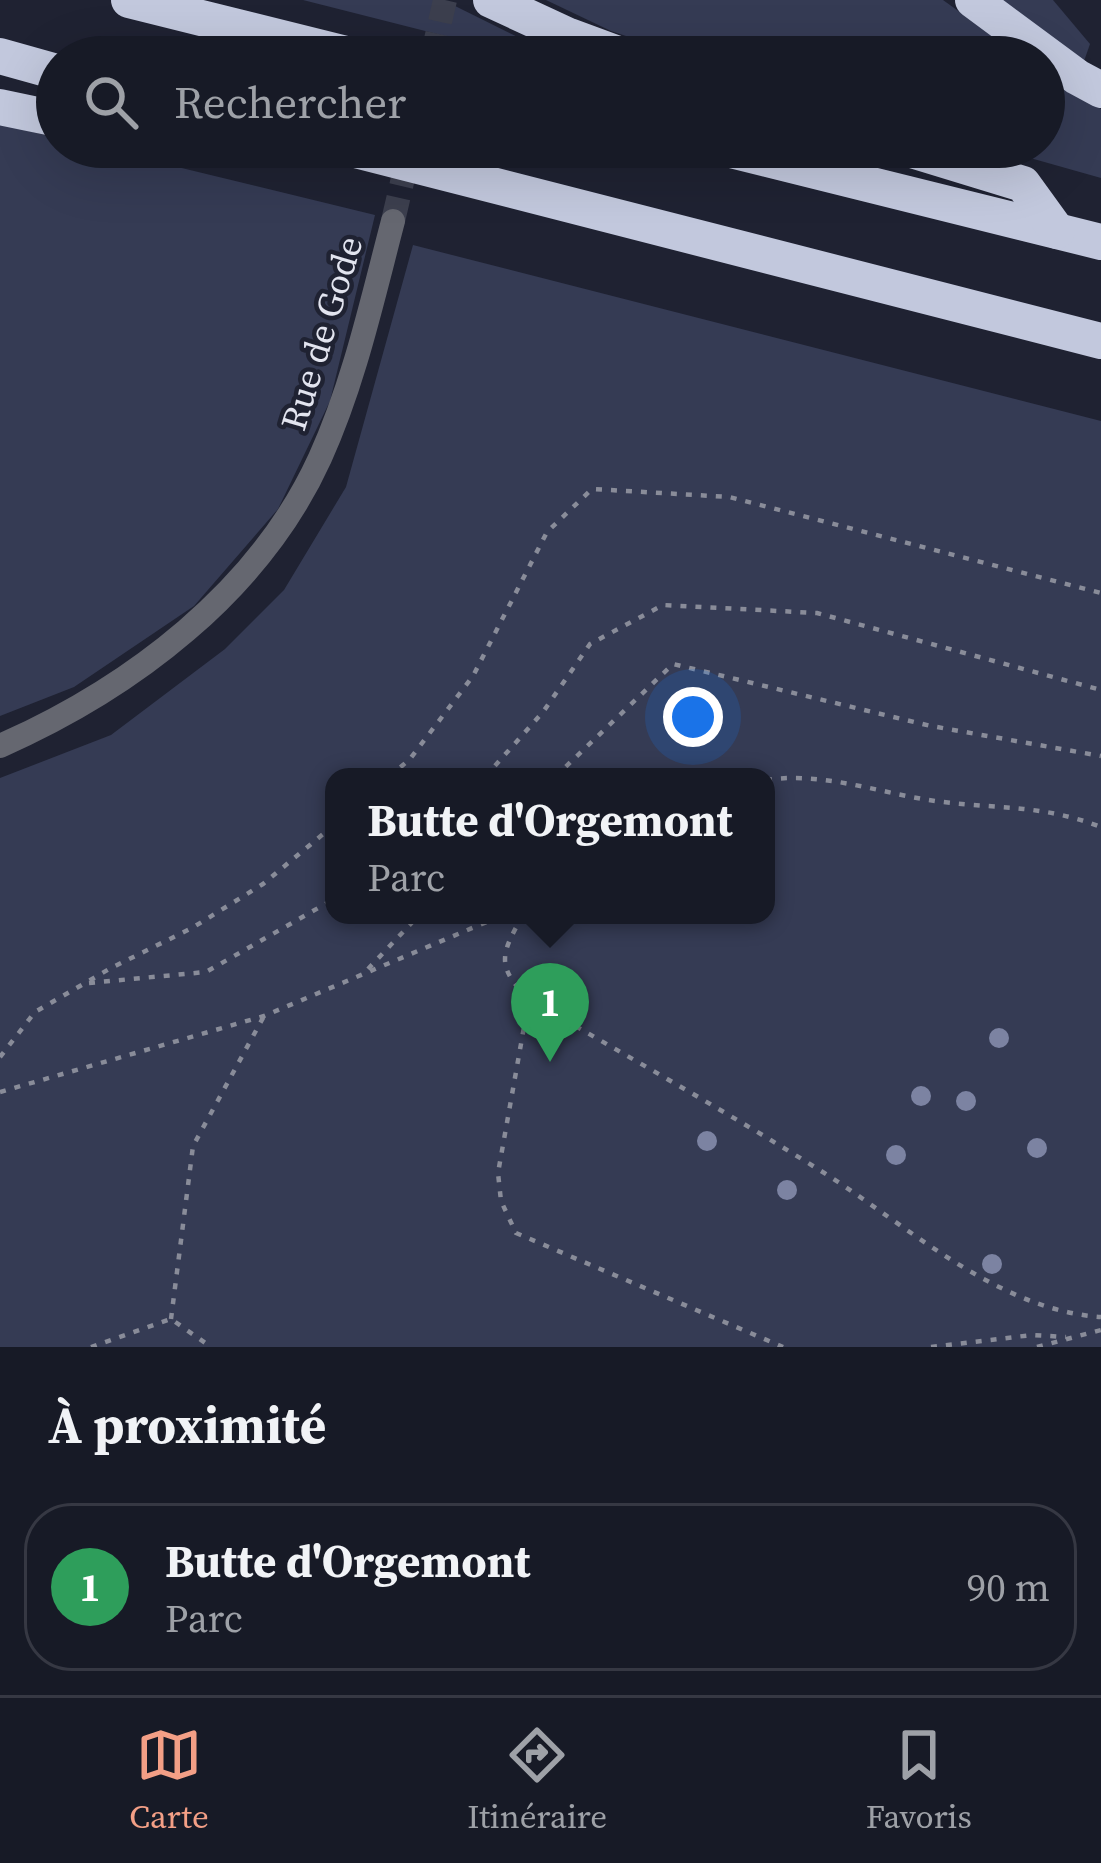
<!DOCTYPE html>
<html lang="fr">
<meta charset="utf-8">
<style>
:root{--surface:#171a26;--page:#242732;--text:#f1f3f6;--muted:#9ea1a7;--line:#363843;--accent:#f39f86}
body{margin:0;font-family:"Source Serif 4",serif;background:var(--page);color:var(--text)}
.you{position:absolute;left:693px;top:717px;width:42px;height:42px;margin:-30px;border:9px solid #fff;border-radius:50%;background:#1a73e8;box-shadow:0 0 0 18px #1a73e833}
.badge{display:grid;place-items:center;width:78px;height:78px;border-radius:50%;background:var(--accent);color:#fff;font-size:39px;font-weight:700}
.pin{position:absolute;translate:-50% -99px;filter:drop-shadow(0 3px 6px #0008)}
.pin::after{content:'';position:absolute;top:63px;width:42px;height:36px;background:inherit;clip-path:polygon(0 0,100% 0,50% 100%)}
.popup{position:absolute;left:325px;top:768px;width:450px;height:156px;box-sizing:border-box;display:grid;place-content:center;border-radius:24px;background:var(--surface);filter:drop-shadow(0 3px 9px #0005);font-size:39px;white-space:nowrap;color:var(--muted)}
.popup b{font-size:45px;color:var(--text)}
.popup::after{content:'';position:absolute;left:50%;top:100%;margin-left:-24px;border:24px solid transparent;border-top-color:var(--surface)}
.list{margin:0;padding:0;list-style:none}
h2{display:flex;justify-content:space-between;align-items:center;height:156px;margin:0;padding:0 48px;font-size:51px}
h2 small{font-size:39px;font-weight:400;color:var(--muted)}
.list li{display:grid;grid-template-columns:78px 1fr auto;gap:36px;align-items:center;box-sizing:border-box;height:168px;margin:0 24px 24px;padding:0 24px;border:3px solid var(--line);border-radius:48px}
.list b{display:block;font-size:45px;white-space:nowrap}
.list p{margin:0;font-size:39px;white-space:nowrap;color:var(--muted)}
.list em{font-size:39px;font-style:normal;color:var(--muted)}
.icon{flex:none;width:66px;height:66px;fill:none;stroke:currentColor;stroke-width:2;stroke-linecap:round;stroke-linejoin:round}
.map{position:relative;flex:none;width:1101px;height:1347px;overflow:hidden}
.search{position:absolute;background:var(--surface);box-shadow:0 12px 48px #0002;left:36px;right:36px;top:36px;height:132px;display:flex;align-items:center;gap:30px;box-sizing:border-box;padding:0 42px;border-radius:66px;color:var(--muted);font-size:45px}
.sheet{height:348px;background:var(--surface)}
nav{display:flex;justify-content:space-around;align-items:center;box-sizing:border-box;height:168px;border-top:3px solid var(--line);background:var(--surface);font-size:33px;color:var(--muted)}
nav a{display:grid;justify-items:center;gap:6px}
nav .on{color:var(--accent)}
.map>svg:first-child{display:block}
.green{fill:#353b54;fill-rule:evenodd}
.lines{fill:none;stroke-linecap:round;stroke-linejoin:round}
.minor-tunnel{stroke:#3c3f4e;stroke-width:24;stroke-dasharray:24 12;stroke-linecap:butt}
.path{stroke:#898c99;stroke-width:4.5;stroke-dasharray:6 9;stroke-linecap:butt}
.minor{stroke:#656770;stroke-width:24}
.motorway{stroke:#c2c8dd;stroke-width:36}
.tree{fill:#7c83a2}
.labels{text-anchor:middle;stroke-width:9;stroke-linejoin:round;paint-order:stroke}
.street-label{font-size:36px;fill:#e2e4ef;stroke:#1f2232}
</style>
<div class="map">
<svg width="1101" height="1347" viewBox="0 0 1101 1347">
<rect width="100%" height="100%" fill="#1f2232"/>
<!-- green -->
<g class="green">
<polygon points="303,0 443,0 540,48 541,57 528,57"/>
<polygon points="546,0 943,0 1022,57 689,57 611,31"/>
<polygon points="996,0 1053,0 1090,44 1083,64"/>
<polygon points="1044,73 1101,109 1101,178 991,147 1044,147"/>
<polygon points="0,124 57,138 57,147 95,147 375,215 330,401 278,509 194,606 74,687 0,716"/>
<path d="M 413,245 L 1101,421 L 1101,1347 L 0,1347 L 0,778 L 111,735 L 225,649 L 284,590 L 346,487 ZM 766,777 L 766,915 L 334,915 L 334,777 Z"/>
</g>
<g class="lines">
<!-- minor-tunnel -->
<g class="minor-tunnel">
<polyline points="432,57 445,0"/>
<polyline points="393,221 410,148"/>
</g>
<!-- path -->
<g class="path">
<polyline points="389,777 410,759 473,676 547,532 592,489 729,497 1101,593"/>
<polyline points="485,777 543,712 590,644 663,605 817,613 1101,690"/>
<polyline points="555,777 673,664 931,726 1101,756"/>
<path d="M 766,780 C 826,771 884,795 943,802 C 1002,809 1044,805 1101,827"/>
<path d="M 523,915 C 501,954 495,966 529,999 C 623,1054 720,1108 813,1166 C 902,1220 994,1310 1101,1317"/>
<polyline points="368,969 419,915"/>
<polyline points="89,983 206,972 334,899"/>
<polyline points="529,999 498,1173 501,1201 516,1233 783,1347"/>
<polyline points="0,1057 35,1012 111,968 192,928 263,884 334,825"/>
<polyline points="0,1092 264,1016 503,915"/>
<polyline points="171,1319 193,1146 264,1016"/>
<polyline points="91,1347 171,1319 211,1347"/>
<polyline points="931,1347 1032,1335 1066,1337"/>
<polyline points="1037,1347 1101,1330"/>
</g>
<!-- minor -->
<path class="minor" d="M 0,746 C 131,688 259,592 320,458 C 354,383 372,301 393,221"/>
<!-- motorway -->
<g class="motorway">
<polyline points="129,0 358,57"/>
<polyline points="491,0 569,36 626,57"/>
<polyline points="973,0 1077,77 1101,90"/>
<polyline points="0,56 57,72"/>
<polyline points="0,107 57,119"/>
<polyline points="344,147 1101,341"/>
<polyline points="719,147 1101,242"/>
<polyline points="902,147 1023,184 1057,231"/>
</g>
</g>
<!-- trees -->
<g class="tree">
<circle cx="999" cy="1038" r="10"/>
<circle cx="921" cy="1096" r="10"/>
<circle cx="966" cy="1101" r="10"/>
<circle cx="707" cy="1141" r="10"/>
<circle cx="1037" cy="1148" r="10"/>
<circle cx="896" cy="1155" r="10"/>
<circle cx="787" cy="1190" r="10"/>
<circle cx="992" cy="1264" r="10"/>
</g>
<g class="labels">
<!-- street labels -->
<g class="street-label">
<text transform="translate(321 333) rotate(-73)" y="13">Rue de Gode</text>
</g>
</g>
</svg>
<div class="you"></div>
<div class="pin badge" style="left:550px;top:1062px;background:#2e9e5b">1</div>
<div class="popup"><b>Butte d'Orgemont</b>Parc</div>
<div class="search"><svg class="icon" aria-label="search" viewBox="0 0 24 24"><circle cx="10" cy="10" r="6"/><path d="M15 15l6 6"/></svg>Rechercher</div>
</div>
<section class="sheet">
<h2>À proximité<small></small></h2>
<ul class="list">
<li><span class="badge" style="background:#2e9e5b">1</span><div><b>Butte d'Orgemont</b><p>Parc</p></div><em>90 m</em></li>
</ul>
</section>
<nav>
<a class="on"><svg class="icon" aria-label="map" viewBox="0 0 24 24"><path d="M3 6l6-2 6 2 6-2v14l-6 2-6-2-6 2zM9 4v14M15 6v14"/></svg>Carte</a>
<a><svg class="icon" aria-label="directions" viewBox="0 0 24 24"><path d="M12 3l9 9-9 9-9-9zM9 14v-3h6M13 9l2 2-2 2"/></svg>Itinéraire</a>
<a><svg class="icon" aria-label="saved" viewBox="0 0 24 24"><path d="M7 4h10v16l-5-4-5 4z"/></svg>Favoris</a>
</nav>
